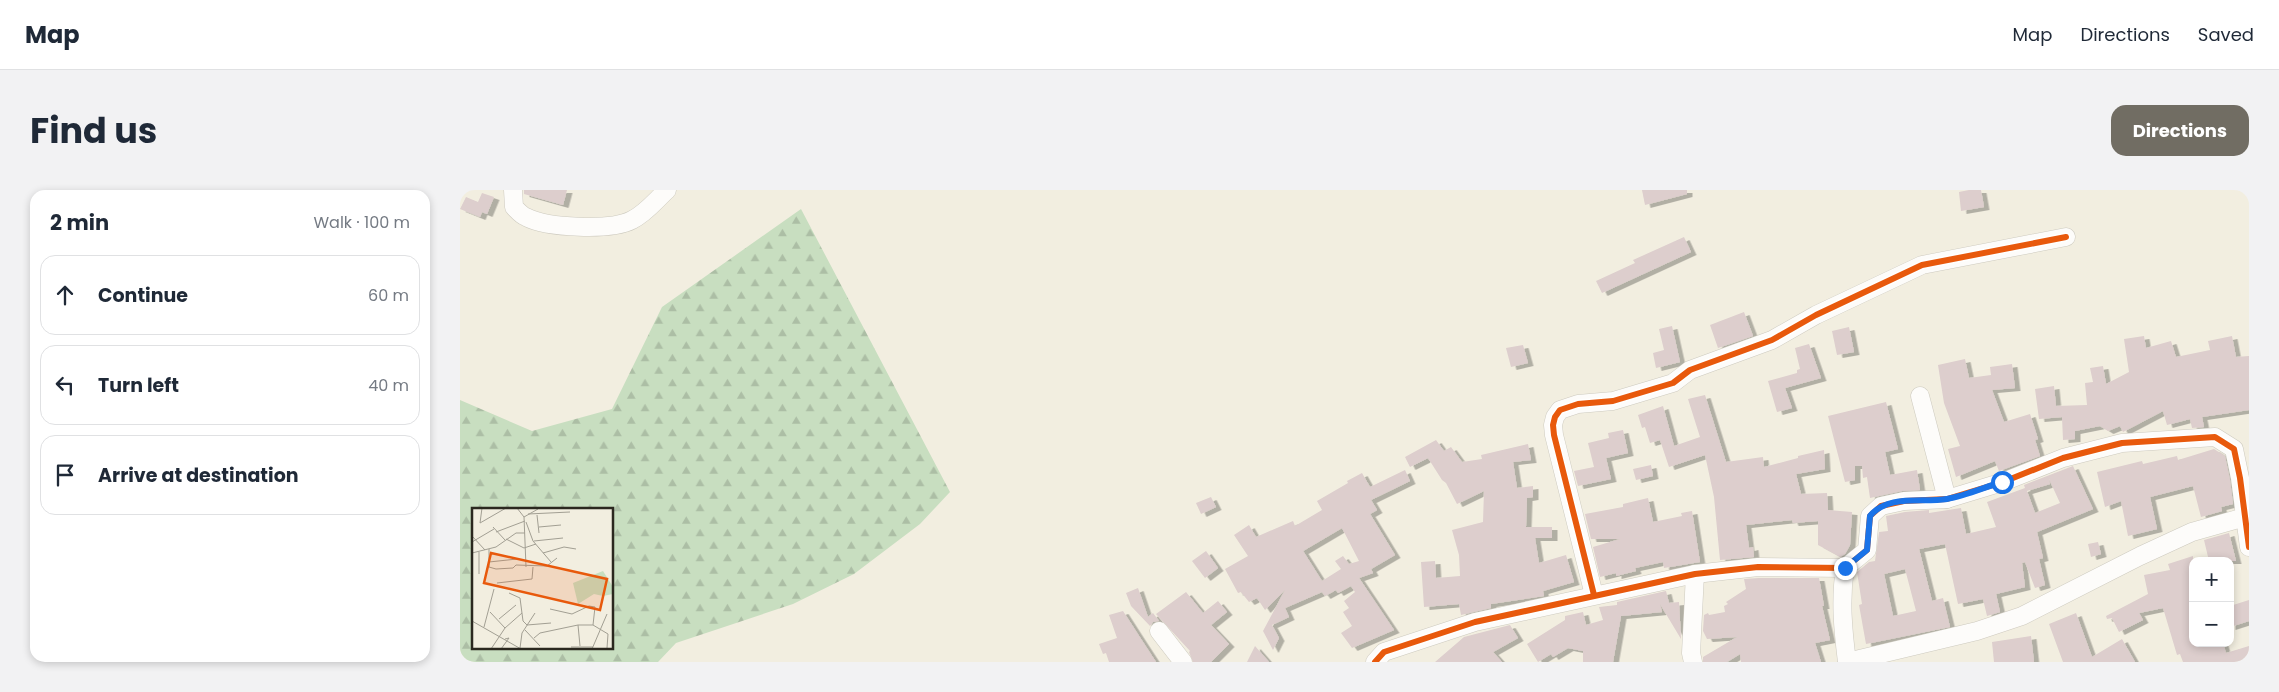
<!DOCTYPE html>
<meta charset="utf-8">
<style>
:root{--surface:#fff;--page:#f2f2f3;--text:#1f2937;--muted:#747a83;--line:#e0e1e3;--accent:#716d63}
body{margin:0;font-family:Poppins,sans-serif;background:var(--page);color:var(--text)}
.controls{position:absolute;right:15px;bottom:15px;display:grid;overflow:hidden;border-radius:10px;box-shadow:0 2px 8px #0003}
.controls button{width:45px;height:45px;display:grid;place-items:center;padding:0;border:0;border-bottom:1px solid var(--line);background:var(--surface);color:var(--text);font:25px sans-serif}
.stop{position:absolute;width:15px;height:15px;margin:-11px;border:4px solid #1a73e8;border-radius:50%;background:#fff}
.stop.end{background:#1a73e8;border-color:#fff;box-shadow:0 1px 5px #0008}
.list{margin:0;padding:0;list-style:none}
h2{display:flex;justify-content:space-between;align-items:center;height:65px;margin:0;padding:0 20px;font-size:21px}
h2 small{font-size:16px;font-weight:400;color:var(--muted)}
.list li{display:grid;grid-template-columns:32px 1fr auto;gap:15px;align-items:center;box-sizing:border-box;height:80px;margin:0 10px 10px;padding:0 10px;border:1px solid var(--line);border-radius:15px}
.list b{display:block;font-size:19px;white-space:nowrap}
.list em{font-size:16px;font-style:normal;color:var(--muted)}
.icon{flex:none;width:28px;height:28px;fill:none;stroke:currentColor;stroke-width:2;stroke-linecap:round;stroke-linejoin:round}
.map{position:relative;flex:none;width:1789px;height:472px;overflow:hidden;border-radius:15px}
header{display:flex;align-items:center;gap:30px;box-sizing:border-box;height:70px;padding:0 25px;background:var(--surface);border-bottom:1px solid var(--line)}
header strong{font-size:24px}
nav{display:flex;gap:28px;margin-inline-start:auto;font-size:18px}
.intro{display:flex;align-items:center;justify-content:space-between;box-sizing:border-box;height:120px;padding:0 30px}
h1{margin:0;font-size:35px}
.button{padding:12px 22px;border-radius:15px;background:var(--accent);color:#fff;font-size:18px;font-weight:700}
main{display:flex;gap:30px;padding:0 30px}
aside{flex:1;background:var(--surface);border-radius:15px;box-shadow:0 2px 8px #0003}
.map>svg:first-child{display:block}
.forest{fill:url(#forest-firs);fill-rule:evenodd}
.building{fill:#ddcecd;fill-rule:evenodd;filter:url(#shadow)}
.lines{fill:none;stroke-linecap:round;stroke-linejoin:round}
.minor-casing{stroke:#cdcabf;stroke-width:19}
.minor{stroke:#fdfcfa;stroke-width:18}
.cycleway-casing{stroke:#fff;stroke-width:9}
.cycleway{stroke:#e8590c;stroke-width:6}
.route{stroke:#1a73e8;stroke-width:6}
.inset-road{fill:none;stroke:#a29f93;stroke-width:1}
.view{fill:#e8590c;fill-opacity:0.15;stroke:#e8590c;stroke-width:2.5}
.inset-edge{fill:none;stroke:#2b281f;stroke-width:2.5}
</style>
<header>
<strong>Map</strong>
<nav><a>Map</a><a>Directions</a><a>Saved</a></nav>
</header>
<div class="intro"><h1>Find us</h1><a class="button">Directions</a></div>
<main>
<aside>
<h2>2 min<small>Walk · 100 m</small></h2>
<ul class="list">
<li><svg class="icon" aria-label="ahead" viewBox="0 0 24 24"><path d="M12 20V5M6 11l6-6 6 6"/></svg><div><b>Continue</b></div><em>60 m</em></li>
<li><svg class="icon" aria-label="left" viewBox="0 0 24 24"><path d="M17 20v-9H6M10 6l-5 5 5 5"/></svg><div><b>Turn left</b></div><em>40 m</em></li>
<li><svg class="icon" aria-label="arrive" viewBox="0 0 24 24"><path d="M6 21V4h12l-3 4 3 4H6"/></svg><div><b>Arrive at destination</b></div></li>
</ul>
</aside>
<div class="map">
<svg width="1789" height="472" viewBox="0 0 1789 472">
<defs>
<pattern id="forest-firs" width="22" height="20" patternUnits="userSpaceOnUse" patternTransform="scale(1.25)"><rect width="22" height="20" fill="#c8dec0"/><path d="M5 1l3.5 6h-7zM16 11l3.5 6h-7z" fill="#acbea5"/></pattern>
<filter id="shadow"><feDropShadow dx="5.5" dy="3" stdDeviation="0" flood-color="#0004"/></filter>
</defs>
<rect width="100%" height="100%" fill="#f2eee0"/>
<!-- forest -->
<path class="forest" d="M 341,19 L 490,302 L 460,334 L 394,384 L 333,414 L 216,453 L 198,472 L 0,472 L 0,210 L 72,241 L 152,219 L 202,117 ZM 14,320 L 152,320 L 152,458 L 14,458 Z"/>
<!-- building -->
<g class="building">
<polygon points="64,0 107,0 103,15 64,4"/>
<polygon points="1182,0 1227,0 1227,4 1185,15"/>
<polygon points="1509,0 1521,0 1524,17 1501,21 1499,2"/>
<polygon points="22,3 34,7 27,24 22,22 20,27 0,19 6,7 18,12"/>
<polygon points="1224,47 1231,62 1142,103 1136,91 1175,73 1173,70"/>
<polygon points="1284,122 1293,146 1258,158 1250,135"/>
<polygon points="1212,136 1220,172 1196,178 1193,163 1204,160 1199,139"/>
<polygon points="1389,137 1394,162 1377,165 1372,141"/>
<polygon points="1684,146 1686,158 1711,151 1716,167 1750,160 1748,151 1772,146 1776,167 1789,166 1789,220 1742,227 1744,237 1732,238 1730,229 1707,235 1703,221 1663,242 1660,236 1648,241 1640,236 1615,241 1615,249 1603,250 1602,227 1579,229 1575,199 1594,196 1596,216 1627,215 1625,193 1633,192 1630,178 1643,176 1646,194 1669,182 1664,149"/>
<polygon points="1349,154 1361,188 1325,198 1332,218 1317,222 1308,191 1337,183 1337,180 1340,179 1335,158"/>
<polygon points="1063,155 1068,173 1051,177 1046,158"/>
<polygon points="1505,169 1509,188 1531,185 1530,177 1552,174 1555,198 1532,200 1544,232 1570,224 1578,249 1575,250 1580,266 1539,281 1535,271 1496,287 1488,259 1500,256 1484,213 1478,175"/>
<polygon points="1245,205 1266,272 1303,267 1304,277 1338,268 1338,266 1364,260 1365,279 1336,284 1341,304 1367,303 1368,320 1392,322 1390,355 1385,364 1380,367 1358,355 1358,331 1333,333 1332,330 1286,335 1289,358 1293,357 1294,367 1260,370 1254,307 1245,265 1209,277 1200,250 1190,253 1185,237 1182,238 1178,225 1203,216 1214,256 1240,247 1228,209"/>
<polygon points="1426,212 1438,259 1425,262 1430,285 1457,280 1460,300 1442,301 1410,308 1407,287 1403,288 1402,276 1395,276 1395,290 1385,292 1368,226"/>
<polygon points="1163,240 1168,263 1146,268 1151,289 1118,296 1114,281 1134,277 1128,253 1149,248 1148,243"/>
<polygon points="976,250 984,261 991,257 1002,272 1022,269 1021,265 1068,254 1071,270 1053,272 1057,298 1073,296 1073,307 1067,308 1066,337 1092,337 1092,348 1075,348 1079,373 1106,365 1114,392 1083,401 1084,406 1031,414 1031,418 1001,425 999,414 964,417 961,372 975,371 976,388 1000,386 999,365 992,340 1023,332 1024,301 997,314 986,293 982,290 968,268 950,277 945,267"/>
<polygon points="1754,259 1765,266 1770,290 1773,314 1761,317 1762,321 1741,327 1733,296 1690,307 1697,339 1668,346 1661,311 1645,317 1637,282 1682,271 1683,274 1717,266 1718,270"/>
<polygon points="1191,275 1193,286 1176,290 1173,279"/>
<path d="M 1613,276 L 1633,319 L 1577,342 L 1583,368 L 1579,369 L 1585,395 L 1575,398 L 1565,372 L 1562,373 L 1565,397 L 1536,404 L 1540,422 L 1527,426 L 1523,409 L 1498,414 L 1485,354 L 1459,359 L 1472,411 L 1483,408 L 1490,437 L 1406,454 L 1399,415 L 1402,414 L 1397,382 L 1409,372 L 1415,371 L 1419,342 L 1428,341 L 1426,326 L 1445,322 L 1469,320 L 1469,323 L 1501,318 L 1506,344 L 1536,337 L 1527,312 L 1565,298 L 1564,295 ZM 1589,289 L 1600,313 L 1575,323 L 1567,301 L 1590,294 ZM 1445,379 L 1456,421 L 1433,426 L 1424,384 Z"/>
<path d="M 945,280 L 950,291 L 911,310 L 917,320 L 910,324 L 935,365 L 911,379 L 913,383 L 899,388 L 934,440 L 892,458 L 881,443 L 892,436 L 883,422 L 889,418 L 884,411 L 895,402 L 891,396 L 878,403 L 876,400 L 865,406 L 862,402 L 825,418 L 829,427 L 812,435 L 819,448 L 813,460 L 803,441 L 825,400 L 805,420 L 797,408 L 789,412 L 781,402 L 778,403 L 765,379 L 788,366 L 774,345 L 789,335 L 796,347 L 833,331 L 835,336 L 862,320 L 857,311 L 888,293 L 887,291 L 902,283 L 910,297 ZM 882,338 L 899,371 L 889,374 L 883,366 L 875,371 L 881,379 L 862,391 L 843,361 Z"/>
<polygon points="751,307 756,317 741,324 736,313"/>
<polygon points="1188,308 1193,332 1222,326 1221,323 1232,321 1240,372 1204,378 1203,372 1175,378 1176,381 1156,386 1156,383 1140,387 1133,357 1160,349 1131,349 1125,324 1163,317 1163,314"/>
<polygon points="1769,343 1776,371 1749,371 1744,350"/>
<polygon points="1638,352 1641,364 1631,367 1628,354"/>
<polygon points="746,361 758,378 745,388 732,371"/>
<polygon points="1733,366 1733,453 1763,453 1766,463 1789,456 1789,472 1723,472 1720,464 1717,465 1703,418 1679,423 1683,430 1659,442 1652,428 1647,429 1646,426 1688,404 1684,385 1710,380 1708,374"/>
<polygon points="1299,388 1359,388 1364,416 1362,416 1370,450 1355,453 1361,472 1281,472 1280,464 1267,472 1243,472 1243,467 1277,447 1247,449 1243,441 1244,425 1248,423 1249,425 1265,422 1264,416 1268,414 1266,412 1286,399 1284,389"/>
<polygon points="678,398 688,427 693,423 699,431 693,432 690,436 671,416 666,403"/>
<polygon points="1206,401 1209,413 1219,412 1221,449 1200,414 1202,422 1161,426 1153,472 1123,472 1123,461 1108,458 1093,467 1091,464 1078,472 1067,454 1105,430 1105,426 1123,422 1126,435 1143,430 1139,417 1157,415 1157,412"/>
<polygon points="726,402 743,423 758,411 767,422 751,435 769,454 751,472 733,472 729,462 730,461 696,424"/>
<polygon points="1789,410 1789,431 1770,437 1770,416"/>
<polygon points="663,421 681,449 696,472 649,472 646,463 643,464 639,454 657,448 649,425"/>
<polygon points="1616,423 1632,467 1662,449 1675,472 1603,472 1589,434"/>
<polygon points="1050,435 1058,448 1033,462 1042,472 975,472 1004,447"/>
<polygon points="1571,446 1574,472 1534,472 1532,452"/>
<polygon points="795,456 809,472 787,472"/>
</g>
<g class="lines">
<defs>
<g id="minor">
<path d="M 53,0 L 54,17 C 57,20 61,25 66,27 C 87,38 151,41 172,30 C 186,23 196,10 207,0"/>
<polyline points="1460,206 1487,309"/>
<path d="M 1385,378 C 1380,410 1383,440 1387,472"/>
<polyline points="1134,405 1094,245 1093,235 1095,227 1100,220 1118,214 1153,211 1213,193 1230,180 1312,150 1356,125 1462,75 1606,47"/>
<polyline points="699,441 723,472"/>
<polyline points="915,472 924,462 1015,432 1235,384 1298,377 1385,378 1407,360 1410,326 1421,316 1444,311 1487,309 1543,292 1603,268 1662,253 1755,247 1774,259 1780,288 1789,357"/>
<polyline points="1233,472 1231,463 1235,384"/>
<polyline points="1387,472 1517,441 1562,426 1680,366 1732,342 1785,327"/>
</g>
</defs>
<!-- minor casing -->
<use href="#minor" class="minor-casing"/>
<!-- minor -->
<use href="#minor" class="minor"/>
<defs>
<g id="cycleway">
<polyline points="1134,405 1094,245 1093,235 1095,227 1100,220 1118,214 1153,211 1213,193 1230,180 1312,150 1356,125 1462,75 1606,47"/>
<polyline points="915,472 924,462 1015,432 1235,384 1298,377 1385,378 1407,360 1410,326 1421,316 1444,311 1487,309 1543,292 1603,268 1662,253 1755,247 1774,259 1780,288 1789,357"/>
</g>
</defs>
<!-- cycleway casing -->
<use href="#cycleway" class="cycleway-casing"/>
<!-- cycleway -->
<use href="#cycleway" class="cycleway"/>
</g>
<g class="lines">
<!-- route -->
<path class="route" d="M 1385,378 L 1407,360 L 1410,326 C 1428,304 1461,313 1487,309 C 1505,306 1525,297 1542,292"/>
</g>
<!-- overview -->
<g transform="translate(12 318)">
<rect width="141" height="141" fill="#f2eee0"/>
<path d="M 131,63 L 141,79 L 141,86 L 131,88 L 122,86 L 106,96 L 101,75 Z" fill="#c8dec0"/>
<path class="inset-road" d="M 10,0 L 8,15 L 34,0M 45,0 L 52,9 L 54,59M 56,6 L 98,4M 65,7 L 67,25M 52,9 L 66,1M 54,14 L 61,33 L 79,54M 21,19 L 33,32M 67,19 L 89,17M 24,24 L 53,13M 0,28 L 13,42M 34,31 L 52,40 L 64,36M 62,33 L 91,30M 0,34 L 22,21M 17,41 L 17,59 L 24,61 L 41,60 L 44,57 L 75,58 L 85,50M 0,45 L 24,39 L 44,25 L 53,25M 71,45 L 92,39 L 104,41M 17,54 L 45,51M 7,66 L 7,44M 25,75 L 60,71 L 61,59M 37,85 L 48,90 L 51,113 L 55,117 L 79,115M 78,101 L 100,106 L 117,98 L 123,99 L 121,117M 18,104 L 33,120M 27,111 L 44,97M 0,113 L 49,141M 106,117 L 108,138M 12,119 L 22,81M 53,122 L 68,138M 62,130 L 68,125 L 106,117 L 121,117 L 136,126 L 135,140M 99,139 L 121,139M 48,140 L 50,125 L 63,105M 19,141 L 33,120 L 50,105M 29,141 L 37,130 L 33,131M 120,141 L 135,106"/>
<path class="view" d="M 19,45 L 135,71 L 128,102 L 12,75 Z"/>
<rect width="141" height="141" class="inset-edge"/>
</g>
</svg>
<div class="controls">
<button>+</button>
<button>−</button>
</div>
<div class="stop" style="left:1542px;top:292px"></div>
<div class="stop end" style="left:1385px;top:378px"></div>
</div>
</main>
